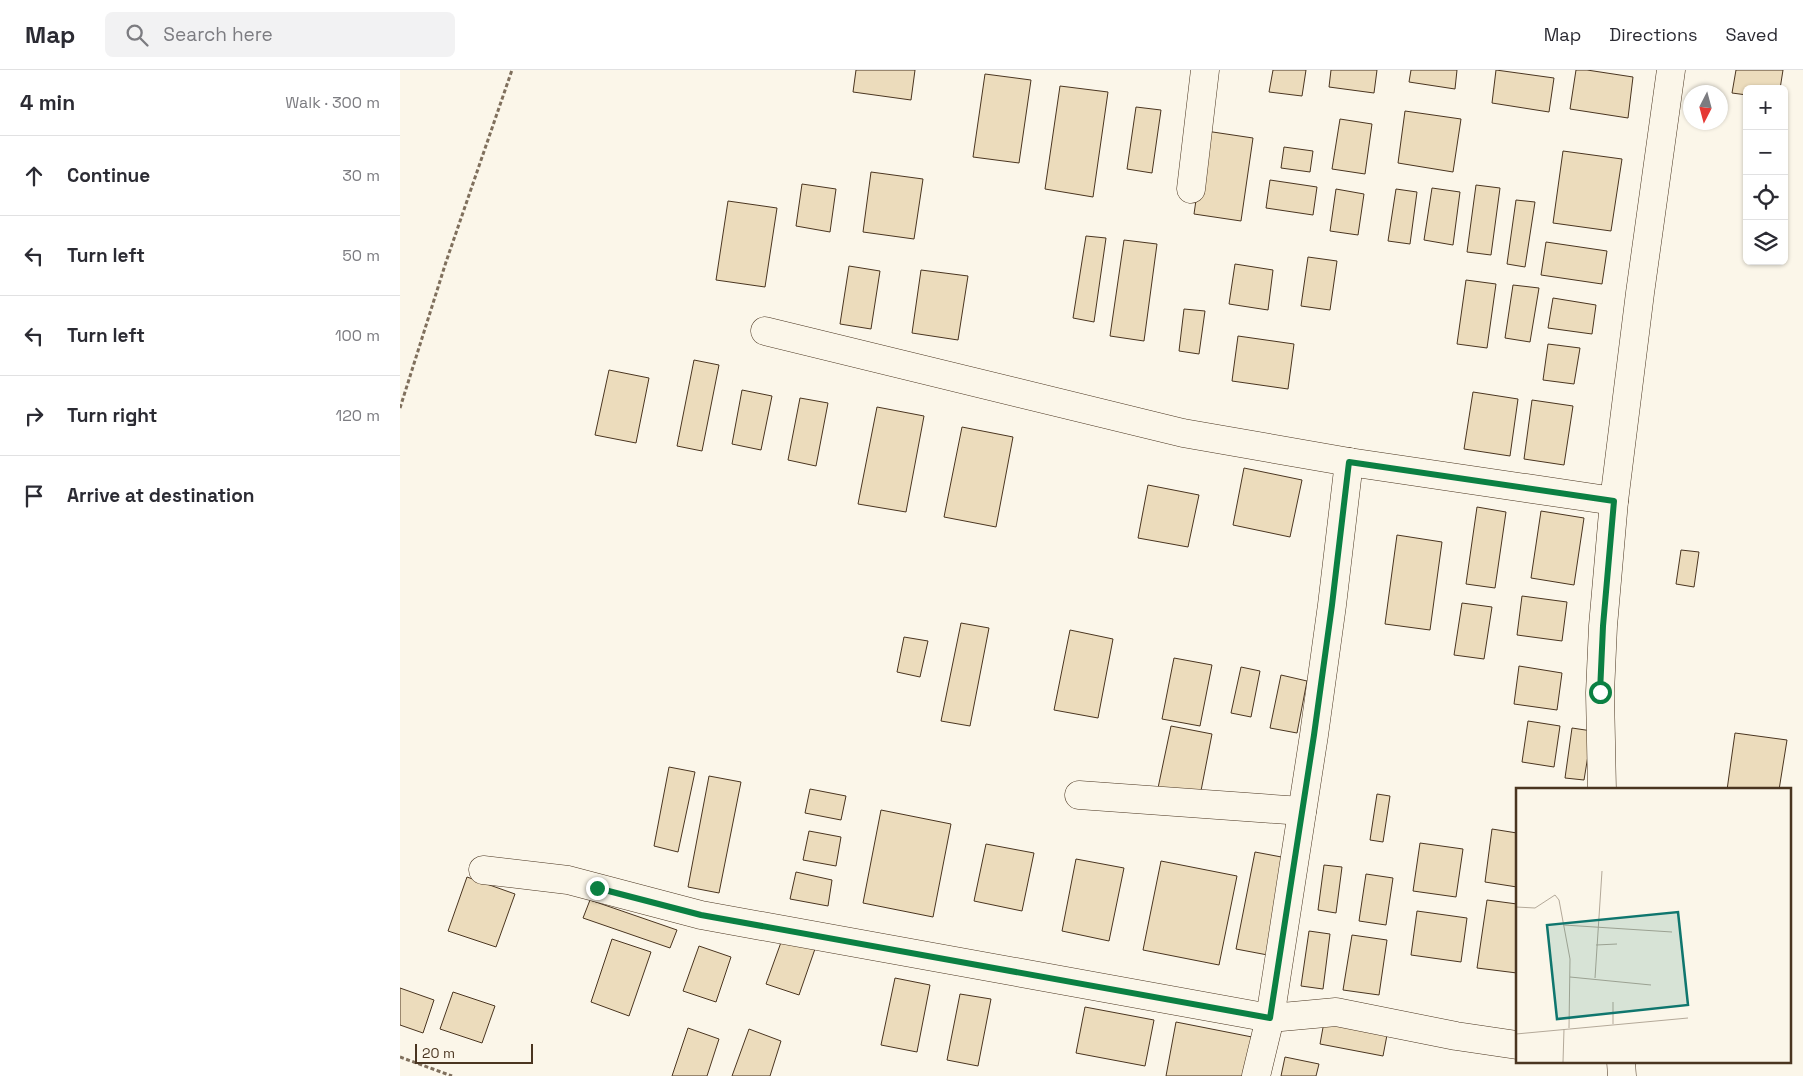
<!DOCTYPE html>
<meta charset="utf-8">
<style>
:root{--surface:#fff;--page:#f2f2f3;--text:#2b2b33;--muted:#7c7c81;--line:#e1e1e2}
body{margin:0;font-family:"Space Grotesk",sans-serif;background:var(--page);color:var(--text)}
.controls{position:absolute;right:15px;top:15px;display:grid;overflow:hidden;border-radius:8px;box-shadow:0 1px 4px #0004}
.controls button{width:45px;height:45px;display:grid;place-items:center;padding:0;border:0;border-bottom:1px solid var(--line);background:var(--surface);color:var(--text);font:25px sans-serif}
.compass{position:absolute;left:1283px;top:15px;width:45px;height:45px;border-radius:50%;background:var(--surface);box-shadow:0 1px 4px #0004;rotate:186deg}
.scale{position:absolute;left:15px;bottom:12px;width:118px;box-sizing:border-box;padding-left:5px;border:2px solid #4a3520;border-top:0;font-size:14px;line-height:18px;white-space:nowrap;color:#4a3520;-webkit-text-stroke:4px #fbf6e9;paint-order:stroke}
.stop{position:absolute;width:15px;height:15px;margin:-11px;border:4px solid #0b8043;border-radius:50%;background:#fff}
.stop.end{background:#0b8043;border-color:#fff;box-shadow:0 1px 5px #0008}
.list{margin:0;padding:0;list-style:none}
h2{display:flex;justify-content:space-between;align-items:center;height:65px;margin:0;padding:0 20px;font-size:21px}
h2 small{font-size:16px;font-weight:400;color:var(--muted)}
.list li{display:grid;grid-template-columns:32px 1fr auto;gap:15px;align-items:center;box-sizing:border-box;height:80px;padding:0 20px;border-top:1px solid var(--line)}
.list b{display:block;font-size:19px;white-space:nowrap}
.list em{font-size:16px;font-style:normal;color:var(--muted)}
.icon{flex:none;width:28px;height:28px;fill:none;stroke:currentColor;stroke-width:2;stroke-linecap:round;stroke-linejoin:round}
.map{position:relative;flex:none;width:1403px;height:1006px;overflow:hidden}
header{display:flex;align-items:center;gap:30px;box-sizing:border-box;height:70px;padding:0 25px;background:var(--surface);border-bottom:1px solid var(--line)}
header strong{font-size:24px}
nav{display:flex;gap:28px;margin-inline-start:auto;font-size:18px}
.search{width:350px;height:45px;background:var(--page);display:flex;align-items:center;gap:12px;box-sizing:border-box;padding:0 18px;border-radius:8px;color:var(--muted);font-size:19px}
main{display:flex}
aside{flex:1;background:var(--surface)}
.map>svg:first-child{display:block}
.building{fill:#ecdcbc;stroke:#4a3520}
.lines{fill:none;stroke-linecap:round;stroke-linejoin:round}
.street-casing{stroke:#4a3520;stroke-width:29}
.path{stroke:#7f6f5c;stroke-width:3;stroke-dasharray:4 2.5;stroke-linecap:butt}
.street{stroke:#fbf6e9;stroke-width:28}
.route{stroke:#0b8043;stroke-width:6}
.inset-road{fill:none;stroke:#b4a999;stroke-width:1}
.view{fill:#0f766e;fill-opacity:0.15;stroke:#0f766e;stroke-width:2.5}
.inset-edge{fill:none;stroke:#4a3520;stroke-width:2.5}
</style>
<header>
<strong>Map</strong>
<div class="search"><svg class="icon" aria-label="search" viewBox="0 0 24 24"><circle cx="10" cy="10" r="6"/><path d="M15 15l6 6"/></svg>Search here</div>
<nav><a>Map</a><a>Directions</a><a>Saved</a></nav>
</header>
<main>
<aside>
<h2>4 min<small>Walk · 300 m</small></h2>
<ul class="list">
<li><svg class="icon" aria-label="ahead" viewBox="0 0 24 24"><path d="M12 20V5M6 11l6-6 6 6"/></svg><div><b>Continue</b></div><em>30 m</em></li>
<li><svg class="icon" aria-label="left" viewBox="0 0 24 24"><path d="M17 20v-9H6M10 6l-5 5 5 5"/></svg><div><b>Turn left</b></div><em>50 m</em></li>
<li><svg class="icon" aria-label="left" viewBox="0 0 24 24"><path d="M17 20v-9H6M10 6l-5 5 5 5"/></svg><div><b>Turn left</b></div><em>100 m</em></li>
<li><svg class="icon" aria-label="right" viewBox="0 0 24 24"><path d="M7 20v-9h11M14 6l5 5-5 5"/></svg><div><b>Turn right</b></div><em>120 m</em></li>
<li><svg class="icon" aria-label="arrive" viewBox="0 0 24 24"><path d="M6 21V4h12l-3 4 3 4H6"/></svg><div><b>Arrive at destination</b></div></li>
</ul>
</aside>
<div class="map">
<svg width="1403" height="1006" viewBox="0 0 1403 1006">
<rect width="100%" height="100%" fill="#fbf6e9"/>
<!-- building -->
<g class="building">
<polygon points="456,0 515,0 511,30 453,22"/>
<polygon points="873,0 906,0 902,26 869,22"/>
<polygon points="931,0 977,0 974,23 929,17"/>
<polygon points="1011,0 1057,0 1055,19 1009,12"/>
<polygon points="1096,0 1154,8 1149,42 1092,33"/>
<polygon points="1176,0 1187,0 1233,7 1228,48 1170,39"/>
<polygon points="1336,0 1383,0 1380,19 1347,19 1347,25 1332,23"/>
<polygon points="585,4 631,10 619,93 573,87"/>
<polygon points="660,16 708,22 693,127 645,119"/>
<polygon points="736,37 761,40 752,103 727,99"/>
<polygon points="1005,41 1061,49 1053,102 998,93"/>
<polygon points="940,49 972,54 965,104 932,99"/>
<polygon points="806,61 853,68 841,151 794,144"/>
<polygon points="884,77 913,81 910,102 881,98"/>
<polygon points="1163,81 1222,89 1211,161 1153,153"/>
<polygon points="471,102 523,109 514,169 463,162"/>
<polygon points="870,110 917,117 913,145 866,138"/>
<polygon points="402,114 436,119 430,162 396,156"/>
<polygon points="1076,115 1100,118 1091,185 1067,182"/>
<polygon points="1032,118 1060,122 1053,175 1024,170"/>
<polygon points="936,119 964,124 958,165 930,161"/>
<polygon points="996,119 1017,122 1010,174 988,171"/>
<polygon points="1116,130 1135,132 1125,197 1107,194"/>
<polygon points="328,131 377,138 365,217 316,210"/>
<polygon points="686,166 706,168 694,252 673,248"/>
<polygon points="724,170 757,174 744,271 710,266"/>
<polygon points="1146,172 1207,181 1202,214 1141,205"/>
<polygon points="908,187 937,191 930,240 901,236"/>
<polygon points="835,194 873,200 868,240 829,234"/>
<polygon points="449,196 480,201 471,259 440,254"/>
<polygon points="521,200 568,206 558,270 512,263"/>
<polygon points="1066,210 1096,214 1087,278 1057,274"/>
<polygon points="1113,215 1139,218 1130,272 1105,268"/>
<polygon points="1153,228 1196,235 1192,264 1148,258"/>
<polygon points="784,239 805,241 799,284 779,281"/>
<polygon points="838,266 894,274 888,319 832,311"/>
<polygon points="1148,274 1180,278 1174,314 1143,310"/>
<polygon points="294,290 319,295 302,381 277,376"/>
<polygon points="209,300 249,308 236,373 195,365"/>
<polygon points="342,320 372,326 361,380 332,374"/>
<polygon points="1073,322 1118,329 1110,386 1064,379"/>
<polygon points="400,328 428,333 416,396 388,390"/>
<polygon points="1132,330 1173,336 1164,395 1124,389"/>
<polygon points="477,337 524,346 506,442 458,434"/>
<polygon points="562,357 613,367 596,457 544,447"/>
<polygon points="844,398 902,410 890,467 833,455"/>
<polygon points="748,415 799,425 788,477 738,468"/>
<polygon points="1077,437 1106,442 1095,518 1066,514"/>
<polygon points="1141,441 1184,448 1174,515 1131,508"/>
<polygon points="997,465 1042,472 1030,560 985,554"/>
<polygon points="1281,480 1299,482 1294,517 1276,514"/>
<polygon points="1122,526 1167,532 1162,571 1117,565"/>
<polygon points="1062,533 1092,537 1084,589 1054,585"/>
<polygon points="561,553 589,558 570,656 541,651"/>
<polygon points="670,560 713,569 698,648 654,640"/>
<polygon points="504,567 528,571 520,607 497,602"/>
<polygon points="774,588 812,595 800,656 762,649"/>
<polygon points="1119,596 1162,603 1157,640 1114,634"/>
<polygon points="841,597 860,601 851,647 831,643"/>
<polygon points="881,605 907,611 897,663 870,658"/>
<polygon points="1128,651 1160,656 1154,697 1122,692"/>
<polygon points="771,656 812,664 800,726 758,718"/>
<polygon points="1172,658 1192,661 1184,710 1165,708"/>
<polygon points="1335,663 1387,670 1379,720 1327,720"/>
<polygon points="269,697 295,702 278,782 254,776"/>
<polygon points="309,706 341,712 319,823 288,817"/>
<polygon points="410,719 446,726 441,750 405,743"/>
<polygon points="977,724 990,726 983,772 970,770"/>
<polygon points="481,740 551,754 533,847 463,833"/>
<polygon points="1092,759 1117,763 1117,817 1085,812"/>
<polygon points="409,761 441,767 436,796 403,790"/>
<polygon points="1020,773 1063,779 1056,827 1013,821"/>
<polygon points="586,774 634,783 622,841 574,831"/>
<polygon points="855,782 892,789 873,886 836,879"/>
<polygon points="676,789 724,798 709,871 662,861"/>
<polygon points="761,791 837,806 819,895 743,880"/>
<polygon points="924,795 942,797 936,843 918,840"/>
<polygon points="396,802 432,810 428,836 390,829"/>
<polygon points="966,804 993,808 986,855 959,851"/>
<polygon points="67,807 115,824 96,877 48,861"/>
<polygon points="190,830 277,860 270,878 183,848"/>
<polygon points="1087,830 1117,834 1117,903 1077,898"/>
<polygon points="1017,841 1067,848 1061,892 1011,885"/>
<polygon points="909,861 930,864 923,919 901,916"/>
<polygon points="384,864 416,876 399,925 366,914"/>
<polygon points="952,865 987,870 979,925 943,920"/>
<polygon points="212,869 251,882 229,946 191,932"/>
<polygon points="299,876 331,887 316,932 283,921"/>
<polygon points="495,908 530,915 517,982 481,975"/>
<polygon points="0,918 34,930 23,963 0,955"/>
<polygon points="53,922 95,936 82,973 40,959"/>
<polygon points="560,924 591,929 578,996 547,990"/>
<polygon points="685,937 754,950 745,996 676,983"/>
<polygon points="776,952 852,967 844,1006 766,1006"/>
<polygon points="924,952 987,965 983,986 920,974"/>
<polygon points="288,958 319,969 307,1006 272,1006"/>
<polygon points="349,959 381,971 370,1006 332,1006"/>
<polygon points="885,987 919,994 916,1006 881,1006"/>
</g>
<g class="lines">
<defs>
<g id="street">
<polyline points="791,119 805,0"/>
<polyline points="365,261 783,363 949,392 1214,431"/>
<polyline points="1202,720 1200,623 1203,556 1214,431 1240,223 1271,0"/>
<polyline points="679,725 902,741"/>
<polyline points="83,800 168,810 301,845 870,948 936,942 1056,966 1117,975"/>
<polyline points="1221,992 1222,1006"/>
<polyline points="856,1006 870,948 914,665 932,535 949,392"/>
</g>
</defs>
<!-- street casing -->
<use href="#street" class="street-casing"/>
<!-- path -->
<g class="path">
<polyline points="0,338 46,192 112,0"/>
<polyline points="0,987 52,1006"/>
</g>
<!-- street -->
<use href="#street" class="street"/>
</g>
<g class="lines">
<!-- route -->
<polyline class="route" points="197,818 301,845 870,948 914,665 932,535 949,392 1214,431 1203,556 1200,622"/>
</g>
<!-- overview -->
<g transform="translate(1116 718)">
<rect width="275" height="275" fill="#fbf6e9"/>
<path class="inset-road" d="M 0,119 L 19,120 L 39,107 L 43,112 L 54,171 L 53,240M 48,137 L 156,144M 80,157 L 101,156M 54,189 L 135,197M 79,190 L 86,83M 97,236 L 97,214M 0,246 L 172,230M 47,274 L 48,241"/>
<path class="view" d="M 162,124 L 172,217 L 41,231 L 31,137 Z"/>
<rect width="275" height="275" class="inset-edge"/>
</g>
</svg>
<div class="controls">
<button>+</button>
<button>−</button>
<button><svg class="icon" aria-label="locate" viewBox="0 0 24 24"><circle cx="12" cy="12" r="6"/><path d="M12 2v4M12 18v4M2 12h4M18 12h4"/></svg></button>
<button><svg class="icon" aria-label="layers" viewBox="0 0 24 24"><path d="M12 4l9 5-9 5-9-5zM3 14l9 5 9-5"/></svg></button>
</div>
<svg class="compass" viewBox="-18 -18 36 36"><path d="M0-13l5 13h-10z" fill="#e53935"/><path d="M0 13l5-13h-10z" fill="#7c7c81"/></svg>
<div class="scale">20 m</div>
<div class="stop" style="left:1200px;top:622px"></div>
<div class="stop end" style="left:197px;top:818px"></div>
</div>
</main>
